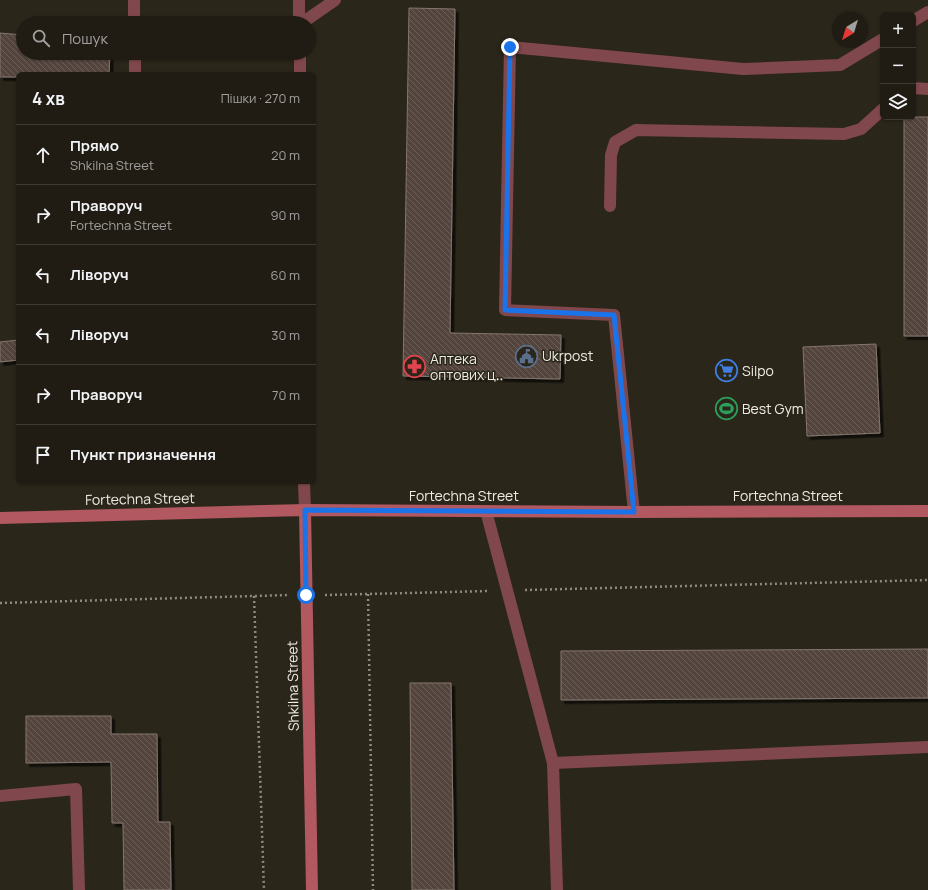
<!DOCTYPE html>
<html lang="uk">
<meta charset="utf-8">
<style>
:root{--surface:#201c14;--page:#2d2922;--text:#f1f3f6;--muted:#a2a1a0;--line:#3d3a34}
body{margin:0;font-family:Manrope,sans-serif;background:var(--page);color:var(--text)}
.controls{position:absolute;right:12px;top:12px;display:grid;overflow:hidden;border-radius:6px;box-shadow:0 1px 3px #0004}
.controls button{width:36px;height:36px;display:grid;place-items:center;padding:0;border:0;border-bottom:1px solid var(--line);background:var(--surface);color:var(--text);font:20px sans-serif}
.compass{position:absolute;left:832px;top:12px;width:36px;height:36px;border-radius:50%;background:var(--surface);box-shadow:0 1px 3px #0004;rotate:218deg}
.stop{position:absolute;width:12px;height:12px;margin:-9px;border:3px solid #1a73e8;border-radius:50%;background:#fff}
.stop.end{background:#1a73e8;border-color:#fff;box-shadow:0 1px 4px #0008}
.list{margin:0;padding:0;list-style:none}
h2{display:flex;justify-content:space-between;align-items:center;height:52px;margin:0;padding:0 16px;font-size:17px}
h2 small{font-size:13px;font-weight:400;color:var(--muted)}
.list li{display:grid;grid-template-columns:26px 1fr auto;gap:12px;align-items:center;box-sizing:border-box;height:60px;padding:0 16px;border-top:1px solid var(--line)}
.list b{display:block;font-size:15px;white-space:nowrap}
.list p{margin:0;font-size:13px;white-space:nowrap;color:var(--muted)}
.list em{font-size:13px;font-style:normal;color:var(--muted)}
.icon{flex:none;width:22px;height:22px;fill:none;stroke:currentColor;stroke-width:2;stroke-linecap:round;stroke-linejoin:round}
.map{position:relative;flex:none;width:928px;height:890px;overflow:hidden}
.search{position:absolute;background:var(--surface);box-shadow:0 1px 3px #0004;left:16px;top:16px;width:300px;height:44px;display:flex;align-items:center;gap:10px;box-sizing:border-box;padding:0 14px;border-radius:22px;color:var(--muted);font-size:15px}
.panel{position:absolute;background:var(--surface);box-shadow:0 1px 3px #0004;left:16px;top:72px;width:300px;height:412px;border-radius:6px}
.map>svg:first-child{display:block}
.building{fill:url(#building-back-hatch);stroke:#85766e;filter:url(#shadow)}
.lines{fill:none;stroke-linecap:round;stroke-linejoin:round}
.path{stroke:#8e8a80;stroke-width:2.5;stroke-dasharray:2 3;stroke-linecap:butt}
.service{stroke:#80484c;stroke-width:12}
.minor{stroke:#80484c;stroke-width:12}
.secondary{stroke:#b15860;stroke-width:12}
.route{stroke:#1a73e8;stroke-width:5}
.labels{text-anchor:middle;stroke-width:3;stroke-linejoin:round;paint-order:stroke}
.poi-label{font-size:14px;fill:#eeebe3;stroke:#2a261a;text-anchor:start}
.street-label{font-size:14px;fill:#eeebe3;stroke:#2a261a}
</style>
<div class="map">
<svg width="928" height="890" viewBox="0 0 928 890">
<defs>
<pattern id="building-back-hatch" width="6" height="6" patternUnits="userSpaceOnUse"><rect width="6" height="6" fill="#52453d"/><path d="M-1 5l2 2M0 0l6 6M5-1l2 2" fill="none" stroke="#6b6059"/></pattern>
<filter id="shadow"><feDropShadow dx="3.5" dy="3.5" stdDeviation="0" flood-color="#0009"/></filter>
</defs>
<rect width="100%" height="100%" fill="#2a261a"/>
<!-- building -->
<g class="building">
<polygon points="409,8 455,9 450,333 561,335 560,379 403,376"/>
<polygon points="0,33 23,35 23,53 110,53 109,74 18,74 18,77 0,77"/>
<rect x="904" y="117" width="24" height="219"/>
<polygon points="18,340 18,360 0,362 0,342"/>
<polygon points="876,344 880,433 807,436 803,347"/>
<polygon points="928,649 928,698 561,700 561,651"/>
<polygon points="410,683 451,683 454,890 412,890"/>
<polygon points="26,716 111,716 111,734 157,734 158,822 170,822 171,890 124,890 123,823 112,823 111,762 26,763"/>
</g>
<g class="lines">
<!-- path -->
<g class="path">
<polyline points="525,590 928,580"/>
<polyline points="368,594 373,890"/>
<polyline points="325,595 490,591"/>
<polyline points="254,596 264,890"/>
<polyline points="0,603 290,595"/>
</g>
<!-- service -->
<g class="service">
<polyline points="302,23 335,0"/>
<polyline points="913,88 928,89"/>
<polyline points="610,206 611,155 615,142 636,130 844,134 861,129 883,109"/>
<polyline points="0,796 76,789 79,890"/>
</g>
<!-- minor -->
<g class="minor">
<polyline points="134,0 134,23"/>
<polyline points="299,0 299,23"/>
<polyline points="913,21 928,12"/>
<polyline points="135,53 135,74"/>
<polyline points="300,53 300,74"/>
<polyline points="304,482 305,510"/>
<polyline points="486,511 553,763 557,890"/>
<polyline points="634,512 614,315 505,310 510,47 743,69 840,65 883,39"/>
<polyline points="553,763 928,747"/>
</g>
<!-- secondary -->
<g class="secondary">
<polyline points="305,510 312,890"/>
<polyline points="0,518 305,510 634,512 928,511"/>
</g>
</g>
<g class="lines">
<!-- route -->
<polyline class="route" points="306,595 305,510 634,512 614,315 505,310 510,47"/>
</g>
<!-- icons -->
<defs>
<symbol id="civic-ring" viewBox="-11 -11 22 22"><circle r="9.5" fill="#2a261a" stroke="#5c6f8a" stroke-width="1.5"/><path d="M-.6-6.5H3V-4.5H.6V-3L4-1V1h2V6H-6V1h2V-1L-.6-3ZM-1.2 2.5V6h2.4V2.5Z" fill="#5c6f8a"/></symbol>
<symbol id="pharmacy-ring" viewBox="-11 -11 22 22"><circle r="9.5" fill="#2a261a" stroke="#e0444e" stroke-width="1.5"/><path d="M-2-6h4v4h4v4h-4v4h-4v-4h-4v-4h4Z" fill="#e0444e"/></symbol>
<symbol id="supermarket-ring" viewBox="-11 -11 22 22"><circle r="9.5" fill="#2a261a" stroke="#3f7fe0" stroke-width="1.5"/><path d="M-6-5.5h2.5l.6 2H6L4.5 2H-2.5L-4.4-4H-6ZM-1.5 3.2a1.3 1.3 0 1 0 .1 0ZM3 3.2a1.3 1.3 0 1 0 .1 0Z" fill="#3f7fe0"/></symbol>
<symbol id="stadium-ring" viewBox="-11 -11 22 22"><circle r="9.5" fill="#2a261a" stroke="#2e9e5b" stroke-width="1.5"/><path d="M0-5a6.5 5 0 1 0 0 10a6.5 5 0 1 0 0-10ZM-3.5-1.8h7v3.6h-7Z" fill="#2e9e5b"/></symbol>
</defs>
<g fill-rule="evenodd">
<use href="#civic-ring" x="514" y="344" width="25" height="25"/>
<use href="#pharmacy-ring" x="402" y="354" width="25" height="25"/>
<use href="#supermarket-ring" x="714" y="358" width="25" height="25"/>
<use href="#stadium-ring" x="714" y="396" width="25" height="25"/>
</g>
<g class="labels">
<!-- poi labels -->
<g class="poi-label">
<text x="542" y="361">Ukrpost</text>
<text x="430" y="364">Аптека<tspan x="430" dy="16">оптових ц‥</tspan></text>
<text x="742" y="376">Silpo</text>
<text x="742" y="414">Best Gym</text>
</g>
<!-- street labels -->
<g class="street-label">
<text x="464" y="501">Fortechna Street</text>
<text x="788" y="501">Fortechna Street</text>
<text transform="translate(140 499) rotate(-1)" y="5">Fortechna Street</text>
<text transform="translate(293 686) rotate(-91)" y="5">Shkilna Street</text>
</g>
</g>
</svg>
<div class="controls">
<button>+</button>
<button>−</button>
<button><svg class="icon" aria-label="layers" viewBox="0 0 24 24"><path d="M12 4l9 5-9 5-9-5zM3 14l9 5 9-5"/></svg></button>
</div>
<svg class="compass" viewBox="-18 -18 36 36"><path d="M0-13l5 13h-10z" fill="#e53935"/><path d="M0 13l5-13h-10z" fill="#a2a1a0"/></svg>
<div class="stop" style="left:306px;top:595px"></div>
<div class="stop end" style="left:510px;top:47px"></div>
<div class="search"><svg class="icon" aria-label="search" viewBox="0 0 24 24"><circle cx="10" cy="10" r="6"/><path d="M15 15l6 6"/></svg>Пошук</div>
<section class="panel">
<h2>4 хв<small>Пішки · 270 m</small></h2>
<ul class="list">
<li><svg class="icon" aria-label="ahead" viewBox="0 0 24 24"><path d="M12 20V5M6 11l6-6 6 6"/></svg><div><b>Прямо</b><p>Shkilna Street</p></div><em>20 m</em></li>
<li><svg class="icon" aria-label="right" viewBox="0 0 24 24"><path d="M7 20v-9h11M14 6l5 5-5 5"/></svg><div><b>Праворуч</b><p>Fortechna Street</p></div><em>90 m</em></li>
<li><svg class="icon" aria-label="left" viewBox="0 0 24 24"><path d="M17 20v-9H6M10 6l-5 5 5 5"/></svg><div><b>Ліворуч</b></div><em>60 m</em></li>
<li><svg class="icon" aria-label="left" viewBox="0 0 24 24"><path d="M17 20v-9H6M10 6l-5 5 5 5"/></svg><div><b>Ліворуч</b></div><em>30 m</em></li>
<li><svg class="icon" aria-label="right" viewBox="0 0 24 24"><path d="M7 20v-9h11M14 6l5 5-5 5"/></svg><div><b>Праворуч</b></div><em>70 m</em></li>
<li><svg class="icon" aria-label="arrive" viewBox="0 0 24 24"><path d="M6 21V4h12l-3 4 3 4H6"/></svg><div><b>Пункт призначення</b></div></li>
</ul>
</section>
</div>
